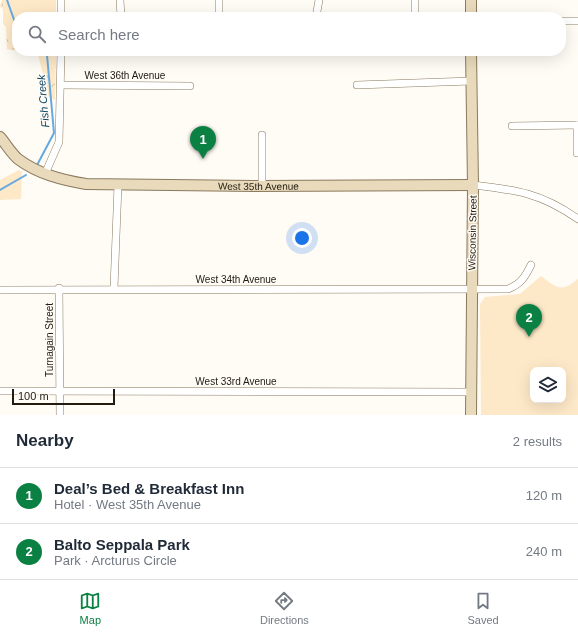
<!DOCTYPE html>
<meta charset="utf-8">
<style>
:root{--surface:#fff;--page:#f2f2f3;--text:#1f2937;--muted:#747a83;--line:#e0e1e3;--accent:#0b8043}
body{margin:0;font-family:Helvetica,sans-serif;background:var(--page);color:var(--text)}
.controls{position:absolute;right:12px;bottom:12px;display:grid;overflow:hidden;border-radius:8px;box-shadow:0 4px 16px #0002}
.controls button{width:36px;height:36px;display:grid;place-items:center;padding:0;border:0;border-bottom:1px solid var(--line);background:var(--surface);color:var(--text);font:20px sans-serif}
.scale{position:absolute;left:12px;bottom:10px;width:103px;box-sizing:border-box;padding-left:4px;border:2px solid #211b10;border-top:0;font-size:11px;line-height:14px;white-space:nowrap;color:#211b10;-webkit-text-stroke:3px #fffbf5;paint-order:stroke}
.you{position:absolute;left:302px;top:238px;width:14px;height:14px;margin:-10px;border:3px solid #fff;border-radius:50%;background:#1a73e8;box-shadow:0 0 0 6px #1a73e833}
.badge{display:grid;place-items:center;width:26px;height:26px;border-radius:50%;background:var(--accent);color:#fff;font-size:13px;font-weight:700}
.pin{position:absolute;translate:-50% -33px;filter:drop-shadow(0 1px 2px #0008)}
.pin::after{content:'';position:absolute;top:21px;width:14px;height:12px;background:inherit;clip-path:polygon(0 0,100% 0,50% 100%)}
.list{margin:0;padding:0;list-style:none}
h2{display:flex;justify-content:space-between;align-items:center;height:52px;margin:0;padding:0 16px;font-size:17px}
h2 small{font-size:13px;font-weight:400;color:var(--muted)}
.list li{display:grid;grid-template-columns:26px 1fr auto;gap:12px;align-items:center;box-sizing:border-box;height:56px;padding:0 16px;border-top:1px solid var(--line)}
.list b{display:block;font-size:15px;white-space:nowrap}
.list p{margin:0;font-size:13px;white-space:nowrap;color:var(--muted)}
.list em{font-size:13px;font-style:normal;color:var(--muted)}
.icon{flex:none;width:22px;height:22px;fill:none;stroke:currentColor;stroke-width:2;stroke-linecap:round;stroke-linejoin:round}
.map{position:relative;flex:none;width:578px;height:415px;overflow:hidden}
.search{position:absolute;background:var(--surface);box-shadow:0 4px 16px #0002;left:12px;right:12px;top:12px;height:44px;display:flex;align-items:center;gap:10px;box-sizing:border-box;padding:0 14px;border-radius:16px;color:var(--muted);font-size:15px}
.sheet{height:164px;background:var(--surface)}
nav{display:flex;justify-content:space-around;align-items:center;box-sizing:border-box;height:56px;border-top:1px solid var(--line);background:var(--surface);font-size:11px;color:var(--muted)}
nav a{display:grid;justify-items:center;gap:2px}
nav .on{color:var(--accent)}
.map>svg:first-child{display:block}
.forest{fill:url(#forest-crowns)}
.park{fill:#fde8c7;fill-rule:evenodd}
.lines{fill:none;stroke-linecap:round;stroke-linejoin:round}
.stream{stroke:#64aae0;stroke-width:2}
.street-casing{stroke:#8a7a5f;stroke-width:8}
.secondary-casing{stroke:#8a7a5f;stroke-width:12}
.street{stroke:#fff;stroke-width:7}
.secondary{stroke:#e8dabb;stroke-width:10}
.labels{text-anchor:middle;stroke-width:3;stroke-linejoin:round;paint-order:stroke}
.street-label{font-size:10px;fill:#211b10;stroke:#fffbf5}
.water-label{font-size:11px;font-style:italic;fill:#023c5f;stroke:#fffbf5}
</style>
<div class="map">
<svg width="578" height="415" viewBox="0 0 578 415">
<defs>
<pattern id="forest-crowns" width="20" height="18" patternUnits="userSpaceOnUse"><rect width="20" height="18" fill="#fde8c7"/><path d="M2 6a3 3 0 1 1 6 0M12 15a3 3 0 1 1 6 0" fill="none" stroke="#d9c6aa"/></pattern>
</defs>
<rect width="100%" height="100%" fill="#fffbf5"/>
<!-- forest -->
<polygon class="forest" points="2,0 15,0 17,51 56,51 55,100 49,97 38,55 7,49 5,12 0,6"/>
<!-- park -->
<g class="park">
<polygon points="3,0 56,0 56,17 17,17 17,35 3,24"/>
<polygon points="37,51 56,51 56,69 44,67"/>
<polygon points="19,170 22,172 21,199 0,200 0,180"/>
<path d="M 541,276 C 557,288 561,293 578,279 L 578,415 L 481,415 L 480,304 L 485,297 L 520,294 ZM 533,370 L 563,370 L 563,400 L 533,400 Z"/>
</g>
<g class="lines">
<!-- stream -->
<g class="stream">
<polyline points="7,0 17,28"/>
<polyline points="36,167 54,133 47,55 43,51"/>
<polyline points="0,190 26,175"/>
</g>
<defs>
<g id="street">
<polyline points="120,0 121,17"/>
<polyline points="219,0 219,17"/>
<polyline points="415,0 415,17"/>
<polyline points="61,17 61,0"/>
<polyline points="316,17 319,0"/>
<polyline points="561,21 578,21"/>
<polyline points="61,85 190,86"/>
<polyline points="357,85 471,81"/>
<polyline points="512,126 578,125"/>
<polyline points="577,153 577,125"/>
<polyline points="45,174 59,142 61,51"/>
<path d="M 473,185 C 517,190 541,193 578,219"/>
<polyline points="262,186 262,135"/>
<polyline points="59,288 60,415"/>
<polyline points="114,288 118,185"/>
<path d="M 0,290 L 508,289 C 521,284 525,277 531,265"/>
<polyline points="0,391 471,392"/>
</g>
<g id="secondary">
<polyline points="471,17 471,0"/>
<polyline points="471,51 473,185 471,415"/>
<path id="s1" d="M 0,137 C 6,144 11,153 18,159 C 38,174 62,180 86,184 L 255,186 L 473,185"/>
</g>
</defs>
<!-- street casing -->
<use href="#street" class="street-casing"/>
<!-- secondary casing -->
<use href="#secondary" class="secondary-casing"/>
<!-- street -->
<use href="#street" class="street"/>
<!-- secondary -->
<use href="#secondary" class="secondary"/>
</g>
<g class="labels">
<!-- street labels -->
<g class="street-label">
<text x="125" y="79">West 36th Avenue</text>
<text dy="4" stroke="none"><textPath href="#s1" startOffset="274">West 35th Avenue</textPath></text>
<text transform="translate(472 233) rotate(-89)" y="4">Wisconsin Street</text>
<text x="236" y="283">West 34th Avenue</text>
<text transform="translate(49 340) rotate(-90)" y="4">Turnagain Street</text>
<text x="236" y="385">West 33rd Avenue</text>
</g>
<!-- water labels -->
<g class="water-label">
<text transform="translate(43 101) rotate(-95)" y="4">Fish Creek</text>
</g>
</g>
</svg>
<div class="controls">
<button><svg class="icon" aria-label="layers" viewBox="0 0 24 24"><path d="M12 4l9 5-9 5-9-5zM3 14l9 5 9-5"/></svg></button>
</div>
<div class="scale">100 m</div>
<div class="you"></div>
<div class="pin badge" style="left:203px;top:159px">1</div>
<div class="pin badge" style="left:529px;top:337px">2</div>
<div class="search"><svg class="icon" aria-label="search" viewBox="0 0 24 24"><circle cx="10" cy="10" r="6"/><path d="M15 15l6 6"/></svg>Search here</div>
</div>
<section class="sheet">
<h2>Nearby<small>2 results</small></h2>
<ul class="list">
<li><span class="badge">1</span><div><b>Deal’s Bed &amp; Breakfast Inn</b><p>Hotel · West 35th Avenue</p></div><em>120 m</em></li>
<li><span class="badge">2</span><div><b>Balto Seppala Park</b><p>Park · Arcturus Circle</p></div><em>240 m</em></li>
</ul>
</section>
<nav>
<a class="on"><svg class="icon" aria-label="map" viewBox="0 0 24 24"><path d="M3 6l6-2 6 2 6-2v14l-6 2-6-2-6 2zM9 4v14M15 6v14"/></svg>Map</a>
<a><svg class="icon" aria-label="directions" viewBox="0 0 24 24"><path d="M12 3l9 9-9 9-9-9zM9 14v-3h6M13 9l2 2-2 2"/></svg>Directions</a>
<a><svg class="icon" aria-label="saved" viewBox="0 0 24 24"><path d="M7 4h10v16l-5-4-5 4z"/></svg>Saved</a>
</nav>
